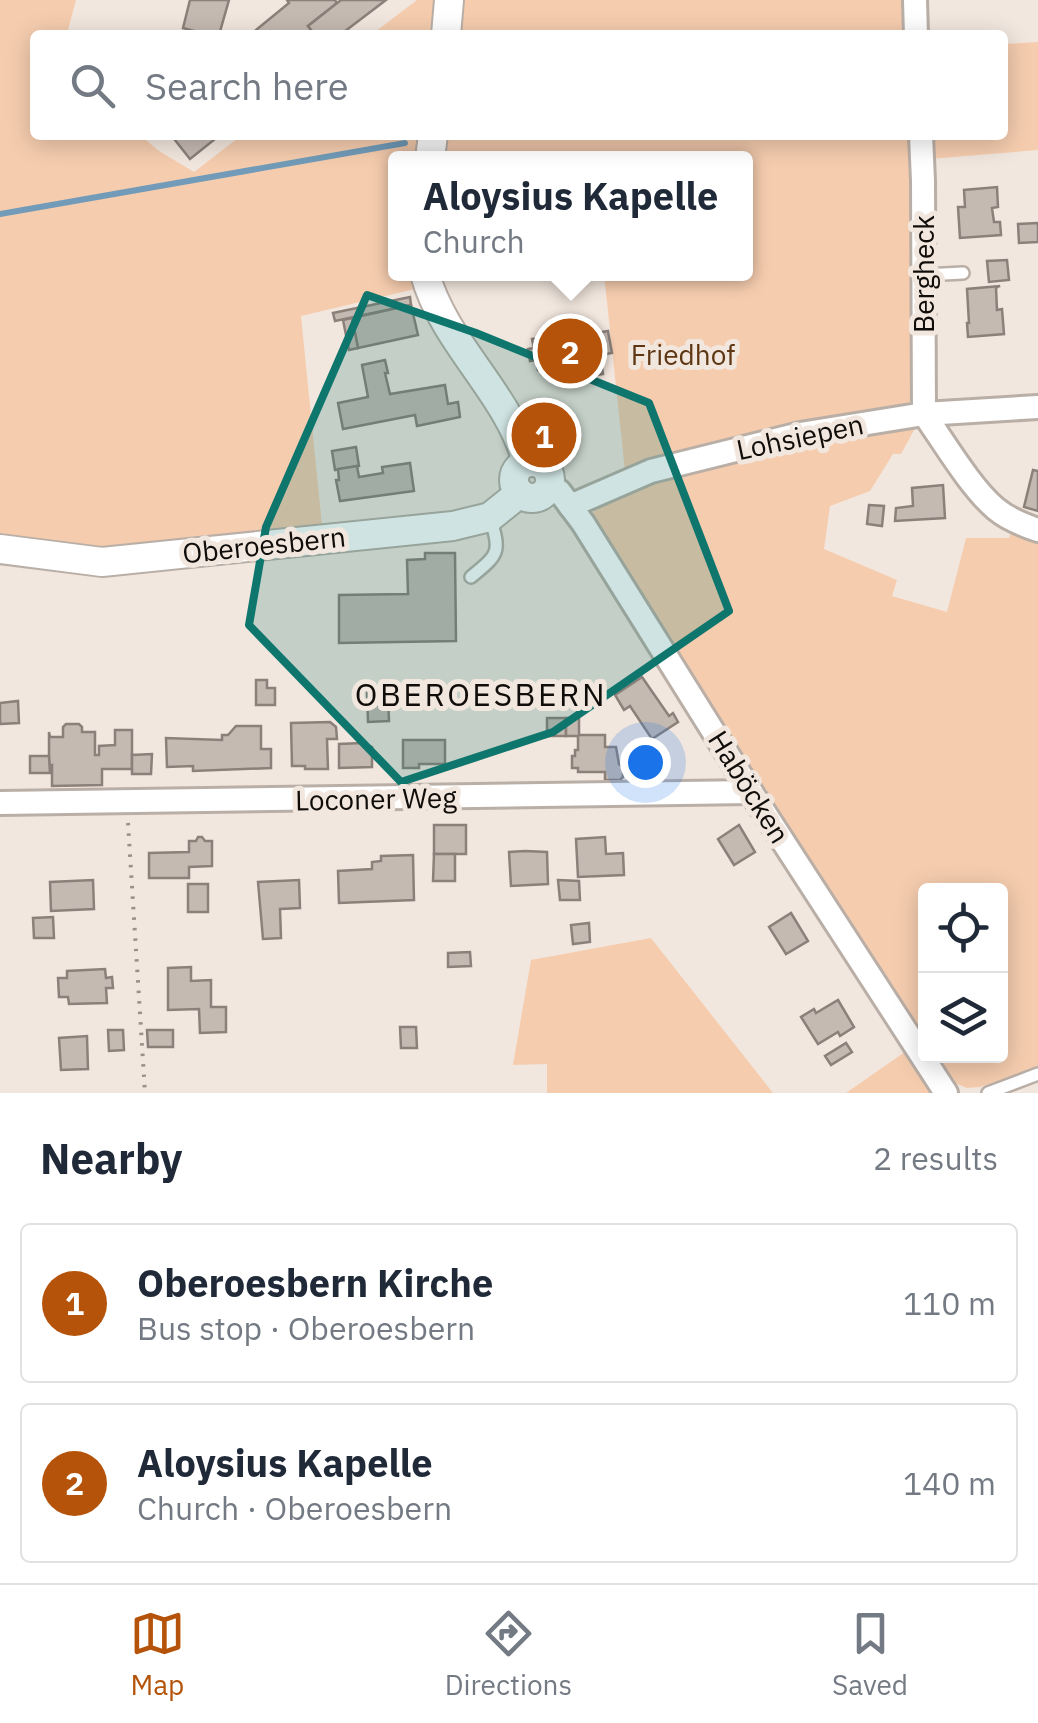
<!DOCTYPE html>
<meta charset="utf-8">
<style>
:root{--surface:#fff;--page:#f2f2f3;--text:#1f2937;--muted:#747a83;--line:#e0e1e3;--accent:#b45309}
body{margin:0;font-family:"IBM Plex Sans",sans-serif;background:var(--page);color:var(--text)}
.controls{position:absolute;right:30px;bottom:30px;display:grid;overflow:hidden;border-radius:10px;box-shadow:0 5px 25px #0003}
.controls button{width:90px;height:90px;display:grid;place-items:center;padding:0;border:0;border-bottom:2px solid var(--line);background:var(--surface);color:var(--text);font:50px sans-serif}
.you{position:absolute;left:645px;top:762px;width:35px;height:35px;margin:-25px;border:8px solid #fff;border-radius:50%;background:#1a73e8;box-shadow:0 0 0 15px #1a73e833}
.badge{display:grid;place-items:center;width:65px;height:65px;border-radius:50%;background:var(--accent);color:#fff;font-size:32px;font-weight:700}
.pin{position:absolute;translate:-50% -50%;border:5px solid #fff;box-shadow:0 2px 10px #0006}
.popup{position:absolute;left:388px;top:151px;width:365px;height:130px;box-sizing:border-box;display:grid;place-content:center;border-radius:10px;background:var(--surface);filter:drop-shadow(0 2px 8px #0005);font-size:32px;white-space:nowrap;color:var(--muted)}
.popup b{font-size:38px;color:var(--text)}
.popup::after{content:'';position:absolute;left:50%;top:100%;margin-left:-20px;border:20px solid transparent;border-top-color:var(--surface)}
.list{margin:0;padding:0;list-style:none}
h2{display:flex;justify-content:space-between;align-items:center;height:130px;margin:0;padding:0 40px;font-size:42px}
h2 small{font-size:32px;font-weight:400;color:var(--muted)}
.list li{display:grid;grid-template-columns:65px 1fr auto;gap:30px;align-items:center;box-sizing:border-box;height:160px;margin:0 20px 20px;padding:0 20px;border:2px solid var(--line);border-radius:10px}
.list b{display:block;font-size:38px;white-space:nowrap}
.list p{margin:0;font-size:32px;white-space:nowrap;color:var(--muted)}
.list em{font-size:32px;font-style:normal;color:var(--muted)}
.icon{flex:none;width:55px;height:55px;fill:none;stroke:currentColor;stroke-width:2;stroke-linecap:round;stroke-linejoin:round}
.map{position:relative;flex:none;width:1038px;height:1093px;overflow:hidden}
.search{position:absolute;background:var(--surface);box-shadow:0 5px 25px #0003;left:30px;right:30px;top:30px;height:110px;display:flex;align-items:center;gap:25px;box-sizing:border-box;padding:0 35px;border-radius:10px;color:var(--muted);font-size:38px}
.sheet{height:490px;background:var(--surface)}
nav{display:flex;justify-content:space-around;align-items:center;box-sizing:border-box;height:140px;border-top:2px solid var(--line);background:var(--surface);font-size:28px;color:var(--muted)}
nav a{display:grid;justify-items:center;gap:5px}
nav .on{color:var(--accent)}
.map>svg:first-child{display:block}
.green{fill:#f5ccae;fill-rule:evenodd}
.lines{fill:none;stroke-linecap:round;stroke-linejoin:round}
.stream{stroke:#719bb8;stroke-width:6}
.building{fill:#c5bab2;stroke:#8b817a;stroke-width:2.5}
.service-casing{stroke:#baafa7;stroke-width:16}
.minor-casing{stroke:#baafa7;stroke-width:28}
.tertiary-casing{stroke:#baafa7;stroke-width:32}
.path{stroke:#98908a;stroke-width:4;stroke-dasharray:2.5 8;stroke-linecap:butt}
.service{stroke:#fff;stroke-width:11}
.minor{stroke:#fff;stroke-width:22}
.tertiary{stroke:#fff;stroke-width:28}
.marked{fill:#0f766e;fill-opacity:0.2;stroke:#0f766e;stroke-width:8;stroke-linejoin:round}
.labels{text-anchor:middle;stroke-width:10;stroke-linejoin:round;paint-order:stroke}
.street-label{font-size:28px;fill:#0f0c09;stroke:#f2e7de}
.park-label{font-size:28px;fill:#5e3613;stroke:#f2e7de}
.quarter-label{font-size:32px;letter-spacing:2.5px;fill:#0f0c09;stroke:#f2e7de}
</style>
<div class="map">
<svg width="1038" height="1093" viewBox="0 0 1038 1093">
<rect width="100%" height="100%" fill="#f2e7de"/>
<!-- green -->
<g class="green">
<polygon points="0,0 76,0 68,30 74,35 35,35 35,135 140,135 159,151 194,172 242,135 421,135 418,158 395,158 395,274 412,274 415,289 301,316 322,525 104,552 0,540"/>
<polygon points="417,0 438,0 433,35 371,35"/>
<polygon points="464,0 909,0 909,35 460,35"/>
<polygon points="1038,42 1038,150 930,159 930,135 1003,135 1003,44"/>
<polygon points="449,135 911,135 917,393 904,408 625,471 604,274 745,274 745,158 446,158"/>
<path d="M 918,423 L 901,454 L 893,454 L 870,491 L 830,506 L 824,549 L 897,580 L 892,596 L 947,612 L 966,538 L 1009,538 L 1012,528 L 1038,539 L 1038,1067 L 980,1087 L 967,1088 L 950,1081 L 956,1093 L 846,1093 L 922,1040 L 593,524 C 593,516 592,509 599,503 C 609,494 629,491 641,487 C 732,457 824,440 918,423 ZM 926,891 L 1000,891 L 1000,1056 L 926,1056 Z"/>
<polygon points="651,938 773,1093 547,1093 547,1064 513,1065 531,960"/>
</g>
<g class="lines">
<!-- stream -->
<polyline class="stream" points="0,214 405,143"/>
</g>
<!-- building -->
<g class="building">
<polygon points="190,0 229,0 219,35 209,35 183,28"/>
<polygon points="287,0 335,0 337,3 308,26 315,35 250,35 289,3"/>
<polygon points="341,0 386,0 340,35 315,35 308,26"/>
<polygon points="171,135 220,135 190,159"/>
<polygon points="997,187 998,207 992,208 994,222 1000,222 1001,235 960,238 958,207 965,207 964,190"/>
<polygon points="1038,223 1038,242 1019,243 1018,224"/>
<polygon points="1007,260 1009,280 989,282 987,261"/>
<polygon points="1000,286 996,288 997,310 1002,309 1004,334 968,337 967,323 969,323 967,289"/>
<polygon points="410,297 411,305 335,321 333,313"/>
<polygon points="411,305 418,335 358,348 352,318"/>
<polygon points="352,318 358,348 349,350 343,320"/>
<polygon points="594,325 596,333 608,331 612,353 600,355 603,374 586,377 584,362 538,370 536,360 530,361 528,349 534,348 532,339 582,330 581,327"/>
<polygon points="385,360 388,373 385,373 390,394 445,385 448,404 458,402 460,417 417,426 415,415 343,429 338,403 368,397 362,365"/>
<polygon points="356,447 359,466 335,470 332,451"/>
<polygon points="410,463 414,491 340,501 336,480 339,480 338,469 357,466 359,477 383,473 382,467"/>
<polygon points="1033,470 1038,471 1038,511 1024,507"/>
<polygon points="943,485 945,518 895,521 896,508 913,506 912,488"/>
<polygon points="869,505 884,506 882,526 867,524"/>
<polygon points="425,553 455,553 456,641 339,643 339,595 408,594 407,560 425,559"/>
<polygon points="642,677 669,716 673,713 678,722 652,739 630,706 624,710 615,695"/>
<polygon points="256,680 267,680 267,688 275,688 275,705 256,705"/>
<polygon points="367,690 380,690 380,695 388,695 389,721 368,722"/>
<polygon points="18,701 19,723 0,724 0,703"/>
<rect x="547" y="718" width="19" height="18"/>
<polygon points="566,718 579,718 579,735 605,735 605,747 616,747 619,764 623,767 623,777 620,780 605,780 605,772 578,772 578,768 572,768 572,756 575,756 575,750 578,750 578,736 566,736"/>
<polygon points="330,722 336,727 337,739 327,739 328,769 305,769 305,766 292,766 291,723"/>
<polygon points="66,724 79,724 82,727 82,732 95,732 95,755 99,755 99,746 115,745 115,730 132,730 132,769 102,769 102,785 52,786 52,765 49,765 49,732 50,737 63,737 63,727"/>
<polygon points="236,726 261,726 261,749 271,749 271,768 193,771 193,766 167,767 166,738 222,740 222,735 228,735"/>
<polygon points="403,740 445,740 445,764 419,764 419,768 403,768"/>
<polygon points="362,743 372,747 372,767 339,768 339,744"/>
<polygon points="152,754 151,774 132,774 132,755"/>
<polygon points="30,756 49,756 50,773 30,773"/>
<rect x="434" y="825" width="32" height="29"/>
<polygon points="739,825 755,852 734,865 718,839"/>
<polygon points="198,837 202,837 205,841 212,841 212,866 189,867 189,878 149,878 149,853 189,852 189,841 196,841"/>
<polygon points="605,837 606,854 623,853 624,875 578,877 576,839"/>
<polygon points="525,851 547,852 548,884 511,886 509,852"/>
<polygon points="434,854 455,854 455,881 433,881"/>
<polygon points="413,855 414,900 339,903 338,871 372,869 372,862 381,861 381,856"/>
<polygon points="93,880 94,909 51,911 50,882"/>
<polygon points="299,880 300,908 280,909 281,938 263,939 258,882"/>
<polygon points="558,880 579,881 580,900 560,900"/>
<rect x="188" y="884" width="20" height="28"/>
<polygon points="791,913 808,941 786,954 769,927"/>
<polygon points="53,917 54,938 34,938 33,918"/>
<polygon points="589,923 590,942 573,944 571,925"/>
<polygon points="470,952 471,966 448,967 448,953"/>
<polygon points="191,967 191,981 211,980 211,1007 226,1007 226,1032 200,1033 199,1009 168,1010 168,968"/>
<polygon points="105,969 106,978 112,977 113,988 106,988 107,1003 69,1004 68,997 59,997 58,978 67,978 67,971"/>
<polygon points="838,1000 854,1027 840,1036 838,1032 818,1044 801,1017 814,1009 816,1013"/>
<polygon points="400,1027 416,1027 417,1048 401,1048"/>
<polygon points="108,1030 123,1030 124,1050 109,1051"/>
<polygon points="147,1030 173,1030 173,1047 148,1047"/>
<polygon points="87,1036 88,1069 61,1070 59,1038"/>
<polygon points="846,1043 852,1052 831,1065 825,1056"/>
</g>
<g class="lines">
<defs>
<g id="service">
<polyline points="924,275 963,273"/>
<path d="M 471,577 C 499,554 501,553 490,517"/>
<polyline points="988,1093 1038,1074"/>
</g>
<g id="minor">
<polyline points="915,0 916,35"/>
<polyline points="921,135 923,181 924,414"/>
<path d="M 924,414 C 944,442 970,487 996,509 C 1008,519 1023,525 1038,530"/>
<polyline points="549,486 559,491 583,523 751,792 946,1093"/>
<polyline points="570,506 651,471 800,434 924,414 1038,407"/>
<polyline points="0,803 751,792"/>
</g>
<g id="tertiary">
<polyline points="446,35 449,0"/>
<polyline points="430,158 433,135"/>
<path d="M 425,274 C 444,344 508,392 527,462"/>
<circle cx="532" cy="480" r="18"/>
<polyline points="0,549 102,562 453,526 490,517 520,493"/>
</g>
</defs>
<!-- service casing -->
<use href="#service" class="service-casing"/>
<!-- minor casing -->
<use href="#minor" class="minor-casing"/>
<!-- tertiary casing -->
<use href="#tertiary" class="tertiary-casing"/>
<!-- path -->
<polyline class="path" points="128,823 145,1093"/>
<!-- service -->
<use href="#service" class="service"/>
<!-- minor -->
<use href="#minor" class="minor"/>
<!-- tertiary -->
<use href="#tertiary" class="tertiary"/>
</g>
<!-- marked area -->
<path class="marked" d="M 367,295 L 476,333 L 649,403 L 729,611 L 553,732 L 401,782 L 249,625 L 266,527 Z"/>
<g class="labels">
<!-- street labels -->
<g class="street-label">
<text transform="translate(924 274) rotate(-90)" y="10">Bergheck</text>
<text transform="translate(800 437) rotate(-12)" y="10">Lohsiepen</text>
<text transform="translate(264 545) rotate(-6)" y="10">Oberoesbern</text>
<text transform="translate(749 787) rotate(58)" y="10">Haböcken</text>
<text transform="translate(376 799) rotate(-1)" y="10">Loconer Weg</text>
</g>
<!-- park labels -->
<g class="park-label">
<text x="683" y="365">Friedhof</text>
</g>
<!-- quarter labels -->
<g class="quarter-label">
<text x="481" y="706">OBEROESBERN</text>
</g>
</g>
</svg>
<div class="controls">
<button><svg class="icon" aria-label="locate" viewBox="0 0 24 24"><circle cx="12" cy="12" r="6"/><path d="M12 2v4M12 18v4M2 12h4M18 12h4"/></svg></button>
<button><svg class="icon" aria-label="layers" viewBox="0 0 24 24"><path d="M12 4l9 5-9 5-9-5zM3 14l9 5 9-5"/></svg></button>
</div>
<div class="you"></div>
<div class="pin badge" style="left:544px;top:435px">1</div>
<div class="pin badge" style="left:570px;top:351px">2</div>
<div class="popup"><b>Aloysius Kapelle</b>Church</div>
<div class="search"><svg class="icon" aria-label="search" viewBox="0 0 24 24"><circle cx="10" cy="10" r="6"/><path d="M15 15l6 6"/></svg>Search here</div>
</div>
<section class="sheet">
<h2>Nearby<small>2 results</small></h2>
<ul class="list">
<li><span class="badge">1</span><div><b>Oberoesbern Kirche</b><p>Bus stop · Oberoesbern</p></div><em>110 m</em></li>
<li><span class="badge">2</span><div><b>Aloysius Kapelle</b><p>Church · Oberoesbern</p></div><em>140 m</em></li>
</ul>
</section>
<nav>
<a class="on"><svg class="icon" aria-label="map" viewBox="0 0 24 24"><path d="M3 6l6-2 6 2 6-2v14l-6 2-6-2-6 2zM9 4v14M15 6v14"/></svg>Map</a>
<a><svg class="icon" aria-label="directions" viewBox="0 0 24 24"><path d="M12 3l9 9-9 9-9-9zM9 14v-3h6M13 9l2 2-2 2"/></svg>Directions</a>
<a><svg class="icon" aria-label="saved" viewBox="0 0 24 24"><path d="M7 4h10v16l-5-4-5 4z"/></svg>Saved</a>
</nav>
